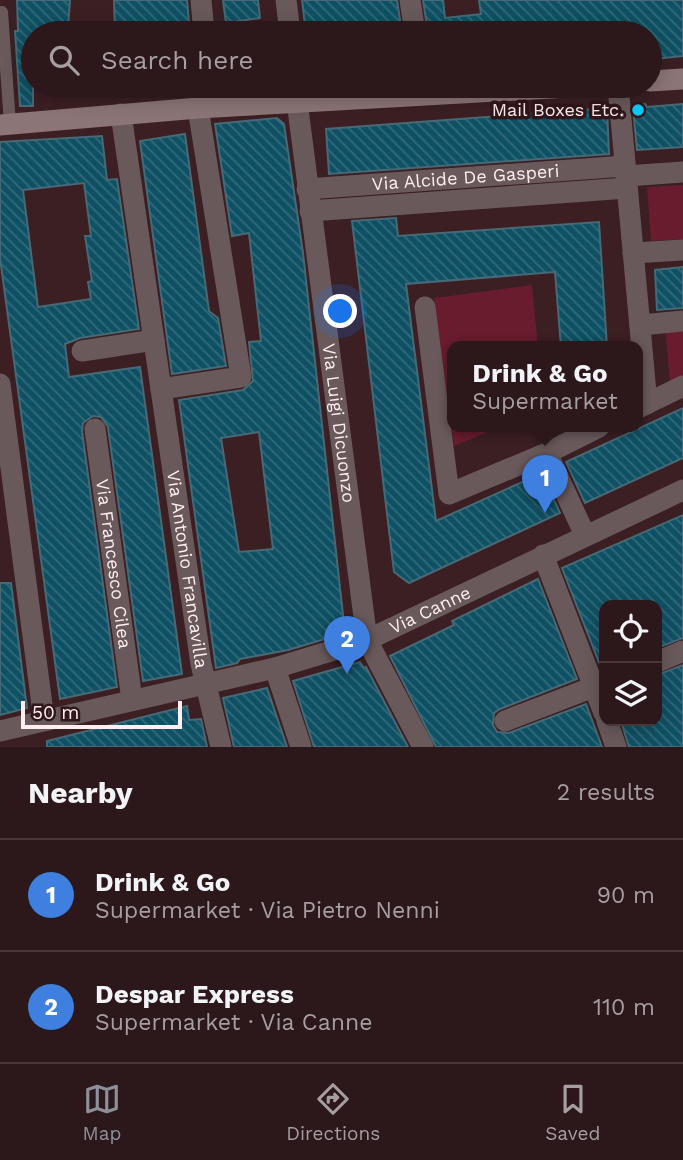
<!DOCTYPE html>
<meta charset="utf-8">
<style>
:root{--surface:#2c171a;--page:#342023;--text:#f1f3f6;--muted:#a69fa2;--line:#483639;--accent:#8c9099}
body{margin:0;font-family:"Work Sans",sans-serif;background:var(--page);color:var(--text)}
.controls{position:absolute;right:21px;bottom:21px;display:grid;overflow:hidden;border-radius:14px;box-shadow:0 4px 18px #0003}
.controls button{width:63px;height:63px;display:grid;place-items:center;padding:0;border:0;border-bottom:2px solid var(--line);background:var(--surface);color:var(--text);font:35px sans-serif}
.scale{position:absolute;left:21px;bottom:18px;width:161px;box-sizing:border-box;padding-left:7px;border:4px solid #feeef0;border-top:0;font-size:19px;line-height:24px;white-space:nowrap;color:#feeef0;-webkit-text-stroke:5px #31161a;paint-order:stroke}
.you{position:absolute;left:341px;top:312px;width:24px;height:24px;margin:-18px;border:5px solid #fff;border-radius:50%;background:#1a73e8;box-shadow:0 0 0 10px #1a73e833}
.badge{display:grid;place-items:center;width:46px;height:46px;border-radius:50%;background:var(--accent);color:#fff;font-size:23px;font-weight:700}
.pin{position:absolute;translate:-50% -58px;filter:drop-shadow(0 2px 4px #0008)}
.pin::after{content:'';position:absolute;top:37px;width:24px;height:21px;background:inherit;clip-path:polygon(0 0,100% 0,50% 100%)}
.popup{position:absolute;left:447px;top:341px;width:196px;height:91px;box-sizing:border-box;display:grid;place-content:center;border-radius:14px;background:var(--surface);filter:drop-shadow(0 2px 5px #0005);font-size:23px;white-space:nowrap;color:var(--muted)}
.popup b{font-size:26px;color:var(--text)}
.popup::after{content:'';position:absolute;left:50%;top:100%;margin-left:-14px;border:14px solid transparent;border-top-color:var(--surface)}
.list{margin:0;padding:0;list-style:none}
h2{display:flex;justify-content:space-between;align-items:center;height:91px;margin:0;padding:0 28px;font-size:30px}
h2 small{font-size:23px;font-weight:400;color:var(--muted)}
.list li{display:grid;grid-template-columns:46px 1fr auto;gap:21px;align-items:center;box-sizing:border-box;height:112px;padding:0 28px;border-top:2px solid var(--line)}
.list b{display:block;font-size:26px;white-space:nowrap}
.list p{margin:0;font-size:23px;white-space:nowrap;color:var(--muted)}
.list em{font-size:23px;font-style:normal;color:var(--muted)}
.icon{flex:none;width:38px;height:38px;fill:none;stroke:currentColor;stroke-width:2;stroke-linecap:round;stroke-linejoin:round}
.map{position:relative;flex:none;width:683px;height:747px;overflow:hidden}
.search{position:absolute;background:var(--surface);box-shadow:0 4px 18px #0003;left:21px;right:21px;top:21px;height:77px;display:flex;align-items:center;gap:18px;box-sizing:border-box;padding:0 24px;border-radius:38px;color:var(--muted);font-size:26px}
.sheet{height:315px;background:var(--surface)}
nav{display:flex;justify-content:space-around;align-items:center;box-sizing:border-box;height:98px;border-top:2px solid var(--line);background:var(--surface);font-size:19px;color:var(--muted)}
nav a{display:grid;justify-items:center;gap:4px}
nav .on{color:var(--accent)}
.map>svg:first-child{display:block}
.green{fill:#691c2e}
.building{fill:url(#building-back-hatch);stroke:#476975;stroke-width:2;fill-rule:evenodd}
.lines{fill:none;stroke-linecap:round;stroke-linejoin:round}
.lane{stroke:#69595b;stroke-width:12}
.street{stroke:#69595b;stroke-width:21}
.secondary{stroke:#8c7577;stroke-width:21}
.poi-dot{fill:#08cbf9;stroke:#31161a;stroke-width:2.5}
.labels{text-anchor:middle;stroke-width:7;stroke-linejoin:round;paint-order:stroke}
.poi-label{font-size:18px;fill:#feeef0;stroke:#31161a;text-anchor:end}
.street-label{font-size:18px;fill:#feeef0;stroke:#31161a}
</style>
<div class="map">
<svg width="683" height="747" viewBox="0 0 683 747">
<defs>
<pattern id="building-back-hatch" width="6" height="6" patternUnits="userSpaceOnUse" patternTransform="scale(1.75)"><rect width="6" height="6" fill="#0f5164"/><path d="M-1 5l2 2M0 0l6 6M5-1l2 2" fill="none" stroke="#336a7a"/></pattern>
</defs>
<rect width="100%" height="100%" fill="#3b1f23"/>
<!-- green -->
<g class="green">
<polygon points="683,185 683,239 651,241 647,187"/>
<polygon points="532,285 538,347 452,347 452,427 500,427 454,446 434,298"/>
<polygon points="665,327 683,327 683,376 670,382"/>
</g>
<!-- building -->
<g class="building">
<polygon points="17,0 70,0 68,28 57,29 57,33 33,33 33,106 20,106 15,31 18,31"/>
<polygon points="114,0 187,0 190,33 115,33"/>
<polygon points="223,0 258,0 260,18 226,23"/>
<polygon points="302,0 397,0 402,33 306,33"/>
<polygon points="423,0 443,0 445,18 481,14 479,0 683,0 683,56 655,59 655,53 650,53 650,33 428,33"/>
<polygon points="645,104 647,107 683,104 683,147 637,150 633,108"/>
<polygon points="607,108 609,154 329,174 326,129"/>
<path d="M 277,118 L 284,124 L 303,253 L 345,633 L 288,650 L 240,659 L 237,663 L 216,668 L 179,400 L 243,390 L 253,381 L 249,342 L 261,341 L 249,233 L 232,236 L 215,124 ZM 259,432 L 273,549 L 239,552 L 221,438 Z"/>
<polygon points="185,134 209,311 218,318 226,366 172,374 140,141"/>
<path d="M 102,136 L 107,180 L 117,179 L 139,329 L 80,338 L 65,344 L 69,377 L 140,367 L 182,674 L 143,681 L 108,427 L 101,417 L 93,416 L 83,423 L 82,431 L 117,687 L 60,699 L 0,258 L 0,142 ZM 84,183 L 91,236 L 85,236 L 92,281 L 88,282 L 91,299 L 38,307 L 23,190 Z"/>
<polygon points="396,218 398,236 599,222 607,347 561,347 555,272 406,284 436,521 542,473 560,513 409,583 394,572 352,221"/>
<polygon points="683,267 683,308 657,310 655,270"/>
<polygon points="683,408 683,458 585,503 566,462"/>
<polygon points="683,515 683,638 657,648 657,605 604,605 604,670 602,670 562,568"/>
<polygon points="538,579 577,679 500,709 494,713 493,725 497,732 509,733 586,704 602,747 436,747 390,656 454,625 452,621"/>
<polygon points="0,583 11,583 27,708 0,715"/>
<polygon points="360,662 364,668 366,667 408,747 314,747 293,681"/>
<polygon points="683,665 683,747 629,747 621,721 657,721 657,675"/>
<polygon points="267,688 287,747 234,747 223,698"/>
<polygon points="187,706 189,720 201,719 207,747 47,747 47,741"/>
</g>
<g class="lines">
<!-- lane -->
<polyline class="lane" points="2,12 10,124"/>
<!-- street -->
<g class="street">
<polyline points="201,0 204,33"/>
<polyline points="286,0 290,33"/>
<polyline points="410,0 415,33"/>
<polyline points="208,86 210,107"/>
<path id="s1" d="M 295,86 L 367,640 L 423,747"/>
<polyline points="618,86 647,404"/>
<path id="s2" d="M 121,114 L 201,664 L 221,747"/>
<polyline points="626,176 683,172"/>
<path id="s3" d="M 307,189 L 625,166"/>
<polyline points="310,211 627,188"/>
<polyline points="633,253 683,250"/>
<polyline points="425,307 449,494 547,453 599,427"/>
<polyline points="641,325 683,321"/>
<polyline points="82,351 154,340"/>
<polyline points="0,384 44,720"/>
<polyline points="161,389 241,377 198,108"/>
<polyline points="638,408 683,386"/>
<path id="s4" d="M 95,429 L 132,700"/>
<polyline points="547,453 585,535"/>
<polyline points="543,555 604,713"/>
<polyline points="657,662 683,651"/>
<polyline points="275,668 301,747"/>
<polyline points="505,721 604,683"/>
<polyline points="607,721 616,747"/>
<path id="s5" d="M 0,731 L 275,668 L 367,640 L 683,490"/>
</g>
<!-- secondary -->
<g class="secondary">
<polyline points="650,81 683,79"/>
<polyline points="0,125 198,108 587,86"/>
</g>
</g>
<!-- markers -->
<circle class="poi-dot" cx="638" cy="110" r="7"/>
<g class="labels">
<!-- poi labels -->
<g class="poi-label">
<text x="624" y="116">Mail Boxes Etc.</text>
</g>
<!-- street labels -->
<g class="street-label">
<text dy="6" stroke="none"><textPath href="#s3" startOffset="159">Via Alcide De Gasperi</textPath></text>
<text dy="6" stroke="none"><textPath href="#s1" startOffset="340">Via Luigi Dicuonzo</textPath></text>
<text dy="6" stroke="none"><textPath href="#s4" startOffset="136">Via Francesco Cilea</textPath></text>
<text dy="6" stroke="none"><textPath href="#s2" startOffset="460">Via Antonio Francavilla</textPath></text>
<text dy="6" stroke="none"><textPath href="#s5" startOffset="448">Via Canne</textPath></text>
</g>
</g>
</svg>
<div class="controls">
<button><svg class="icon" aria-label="locate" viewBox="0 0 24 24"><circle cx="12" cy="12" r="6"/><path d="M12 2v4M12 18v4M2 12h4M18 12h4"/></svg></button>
<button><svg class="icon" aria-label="layers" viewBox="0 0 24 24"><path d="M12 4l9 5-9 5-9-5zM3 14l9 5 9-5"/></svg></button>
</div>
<div class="scale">50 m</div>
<div class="you"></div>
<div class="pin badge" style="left:545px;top:513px;background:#3f7fe0">1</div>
<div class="popup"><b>Drink &amp; Go</b>Supermarket</div>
<div class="pin badge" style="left:347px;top:674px;background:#3f7fe0">2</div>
<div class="search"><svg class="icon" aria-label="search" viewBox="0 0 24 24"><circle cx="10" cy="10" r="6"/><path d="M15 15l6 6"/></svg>Search here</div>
</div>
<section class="sheet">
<h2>Nearby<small>2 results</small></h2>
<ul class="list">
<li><span class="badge" style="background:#3f7fe0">1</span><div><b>Drink &amp; Go</b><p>Supermarket · Via Pietro Nenni</p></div><em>90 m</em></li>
<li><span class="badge" style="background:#3f7fe0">2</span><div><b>Despar Express</b><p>Supermarket · Via Canne</p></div><em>110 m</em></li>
</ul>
</section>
<nav>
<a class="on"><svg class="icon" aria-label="map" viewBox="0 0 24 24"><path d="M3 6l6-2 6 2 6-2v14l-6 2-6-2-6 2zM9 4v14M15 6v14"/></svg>Map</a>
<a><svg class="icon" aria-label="directions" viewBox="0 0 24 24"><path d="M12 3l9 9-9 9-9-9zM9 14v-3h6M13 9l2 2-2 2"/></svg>Directions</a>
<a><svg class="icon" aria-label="saved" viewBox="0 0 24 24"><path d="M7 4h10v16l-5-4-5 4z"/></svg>Saved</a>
</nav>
